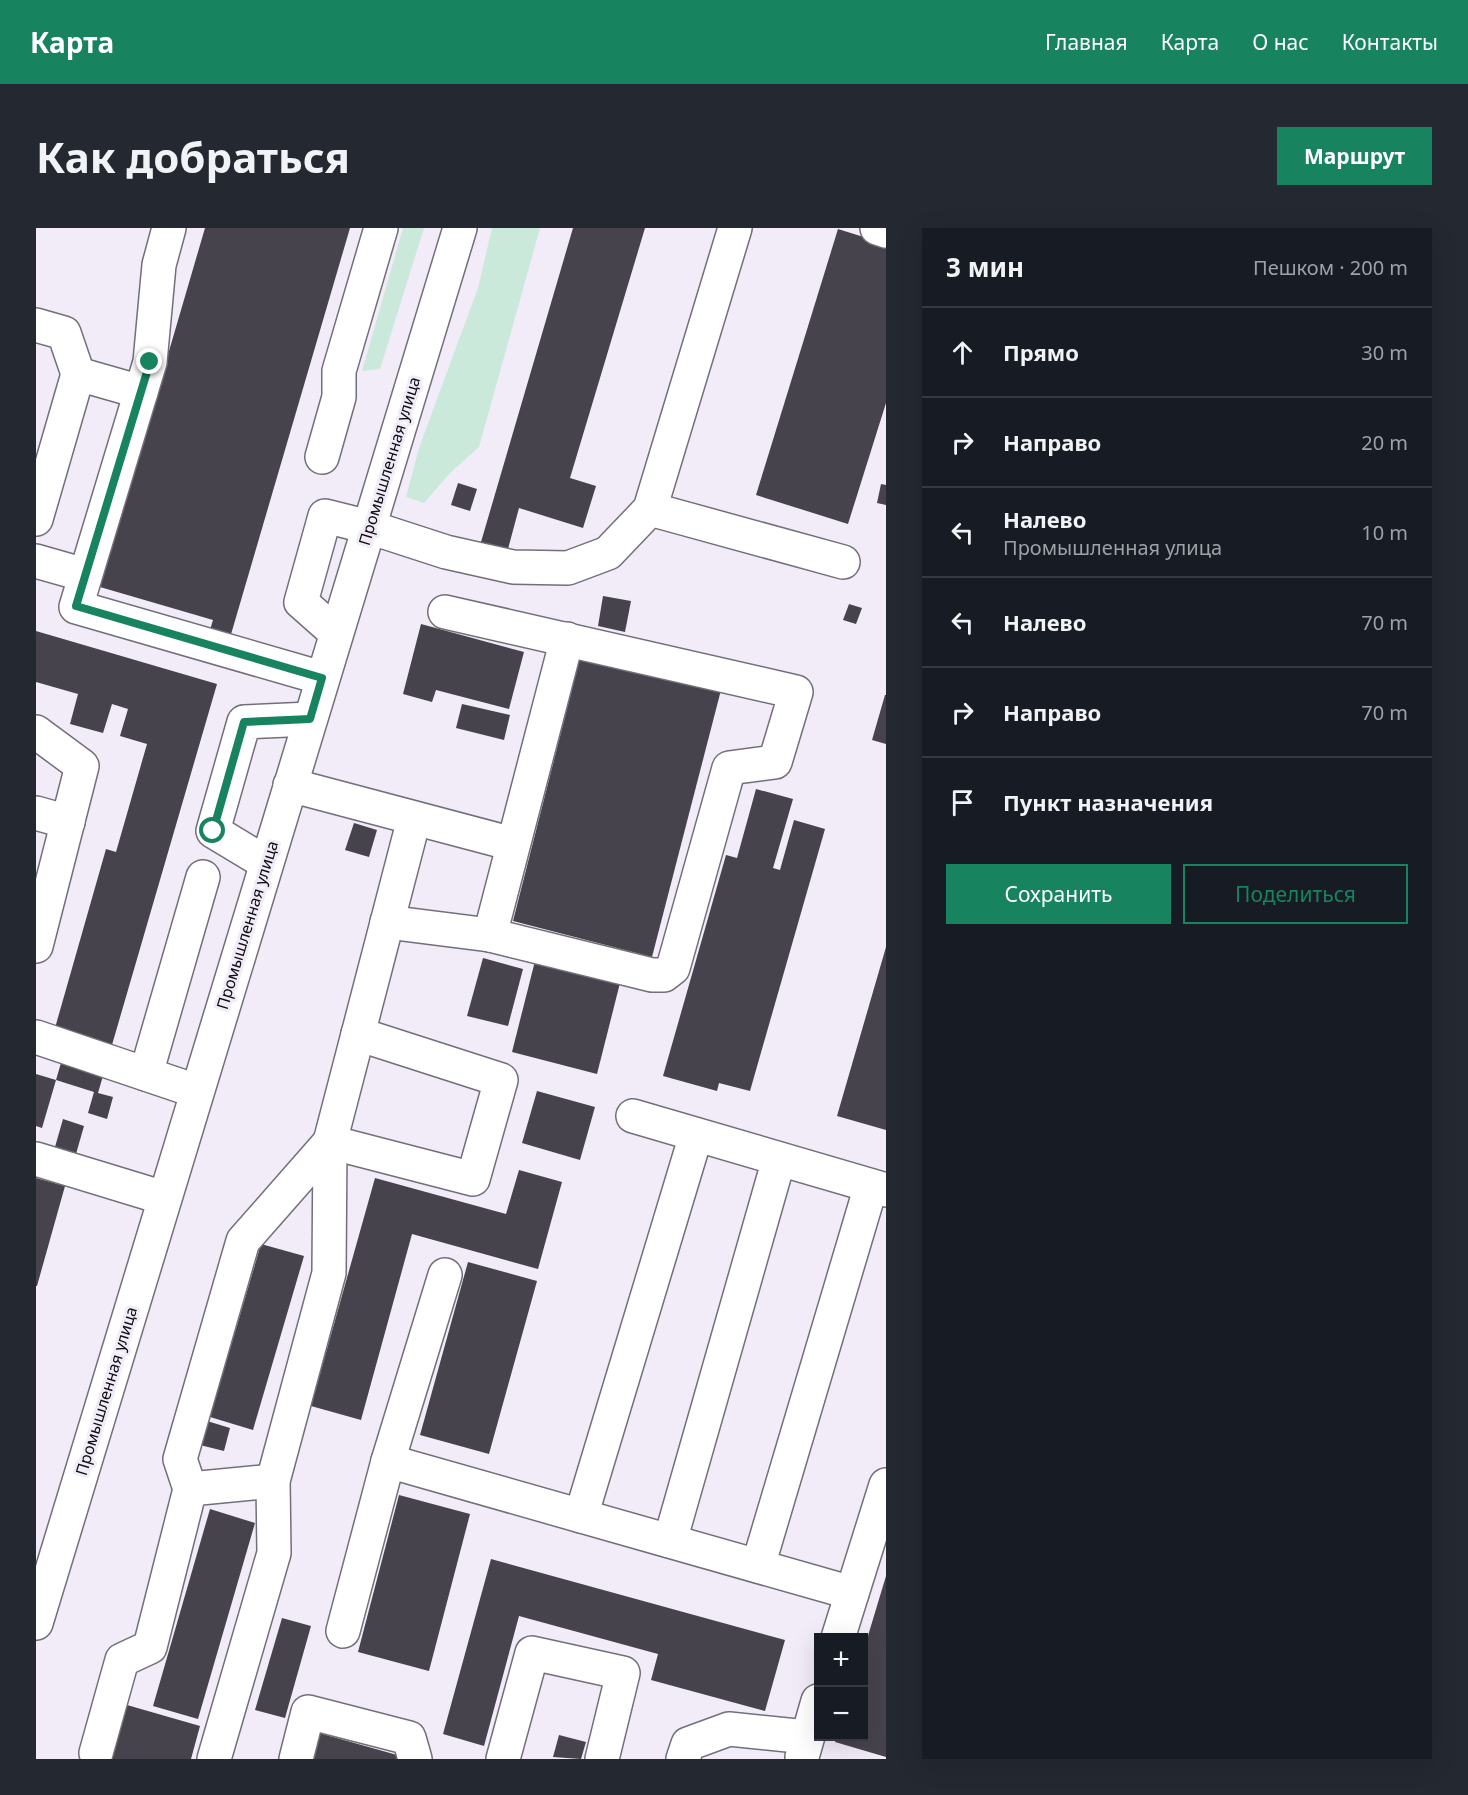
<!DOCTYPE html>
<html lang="ru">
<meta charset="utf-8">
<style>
:root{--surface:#171b24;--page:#242831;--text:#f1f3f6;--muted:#9ea1a6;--line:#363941;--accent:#17835f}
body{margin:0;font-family:"Noto Sans",sans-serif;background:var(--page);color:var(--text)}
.controls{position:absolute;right:18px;bottom:18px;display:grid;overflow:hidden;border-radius:0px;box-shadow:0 6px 24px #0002}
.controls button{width:54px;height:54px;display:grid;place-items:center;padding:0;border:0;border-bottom:2px solid var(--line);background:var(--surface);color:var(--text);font:30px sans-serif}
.stop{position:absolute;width:18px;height:18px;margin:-14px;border:4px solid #17835f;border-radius:50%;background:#fff}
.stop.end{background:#17835f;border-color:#fff;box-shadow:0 2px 6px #0008}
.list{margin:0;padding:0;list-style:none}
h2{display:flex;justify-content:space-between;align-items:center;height:78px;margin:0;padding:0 24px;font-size:26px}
h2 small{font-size:20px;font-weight:400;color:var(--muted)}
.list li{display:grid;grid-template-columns:39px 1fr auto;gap:18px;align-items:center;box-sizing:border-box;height:90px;padding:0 24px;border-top:2px solid var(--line)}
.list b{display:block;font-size:22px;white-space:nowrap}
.list p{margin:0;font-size:20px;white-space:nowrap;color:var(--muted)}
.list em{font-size:20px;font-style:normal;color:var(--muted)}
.actions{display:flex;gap:12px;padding:18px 24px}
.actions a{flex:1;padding:14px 0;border:2px solid var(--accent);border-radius:0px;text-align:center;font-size:21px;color:var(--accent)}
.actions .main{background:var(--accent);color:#fff}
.icon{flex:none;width:33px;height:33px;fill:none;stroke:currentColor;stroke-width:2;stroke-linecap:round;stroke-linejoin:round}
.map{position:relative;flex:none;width:850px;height:1531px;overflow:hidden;border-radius:0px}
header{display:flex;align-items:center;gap:36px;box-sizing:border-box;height:84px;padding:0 30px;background:var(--accent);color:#fff}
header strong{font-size:28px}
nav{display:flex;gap:33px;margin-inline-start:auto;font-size:21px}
.intro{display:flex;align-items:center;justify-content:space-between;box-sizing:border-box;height:144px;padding:0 36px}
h1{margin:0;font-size:42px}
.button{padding:15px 27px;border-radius:0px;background:var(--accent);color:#fff;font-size:21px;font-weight:700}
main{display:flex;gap:36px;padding:0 36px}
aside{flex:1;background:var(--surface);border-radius:0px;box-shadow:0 6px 24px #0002}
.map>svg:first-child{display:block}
.green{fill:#cae9da}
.building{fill:#47434d}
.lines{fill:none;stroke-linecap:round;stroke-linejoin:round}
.minor-casing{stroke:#736f7a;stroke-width:36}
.minor{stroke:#fff;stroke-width:33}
.route{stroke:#17835f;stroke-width:8}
.labels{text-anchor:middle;stroke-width:6;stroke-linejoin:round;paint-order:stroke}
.street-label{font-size:16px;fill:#0d0c10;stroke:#f1ecf8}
</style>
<header>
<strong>Карта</strong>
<nav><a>Главная</a><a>Карта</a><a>О нас</a><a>Контакты</a></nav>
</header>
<div class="intro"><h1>Как добраться</h1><a class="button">Маршрут</a></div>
<main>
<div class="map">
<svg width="850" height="1531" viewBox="0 0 850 1531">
<rect width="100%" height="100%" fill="#f1ecf8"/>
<!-- green -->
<g class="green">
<polygon points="367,0 388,0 344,141 326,143"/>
<polygon points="456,0 504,0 443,219 414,245 388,275 370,269 383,220 442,60"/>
</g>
<!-- building -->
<g class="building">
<polygon points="169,0 314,0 186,437 165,431 177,392 64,359"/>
<polygon points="537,0 609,0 534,250 560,258 547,300 483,280 472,321 445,314"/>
<polygon points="802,1 850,16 850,175 812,296 720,267"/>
<polygon points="422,255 441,261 434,283 415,277"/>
<polygon points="845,256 850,257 850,277 841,275"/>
<polygon points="567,368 595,373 589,404 562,398"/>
<polygon points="813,376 826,380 820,396 807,392"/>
<polygon points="385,396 488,424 473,481 400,462 396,474 367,466"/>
<polygon points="0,403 181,456 62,865 77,869 71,891 52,885 58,864 20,852 34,804 19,800 70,621 80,624 111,516 84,508 92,481 76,476 67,505 34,496 42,466 0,454"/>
<polygon points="545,426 685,462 616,729 477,693"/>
<polygon points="849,467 850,467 850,516 836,512"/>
<polygon points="426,476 474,487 468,512 420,500"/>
<polygon points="720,561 757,571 737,640 744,642 758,592 789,601 714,863 683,855 681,863 627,848 690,627 701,630"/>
<polygon points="318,595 341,602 333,629 309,622"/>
<polygon points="850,719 850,902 801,888"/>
<polygon points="447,730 487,741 472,798 431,788"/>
<polygon points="499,733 584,755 561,846 476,824"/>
<polygon points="0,846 20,852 6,900 0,898"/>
<polygon points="501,863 559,879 544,932 486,915"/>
<polygon points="27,891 48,898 40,926 19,919"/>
<polygon points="483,942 526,954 502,1041 376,1006 325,1192 275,1178 339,950 470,986"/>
<polygon points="0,950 29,958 1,1058 0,1058"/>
<polygon points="225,1016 268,1028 217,1202 174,1189"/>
<polygon points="432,1034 501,1053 453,1226 384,1207"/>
<polygon points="171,1193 194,1200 188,1223 164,1217"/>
<polygon points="363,1267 434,1286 393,1443 322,1424"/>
<polygon points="174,1281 219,1295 162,1491 117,1478"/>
<polygon points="455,1331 749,1412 729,1483 615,1452 622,1426 483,1388 448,1518 407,1506"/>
<polygon points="850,1348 850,1529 799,1514 801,1508 828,1508 828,1421"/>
<polygon points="246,1390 275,1398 249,1490 219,1482"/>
<polygon points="91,1477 164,1498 155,1531 75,1531"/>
<polygon points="283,1505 361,1527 360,1531 276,1531"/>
<polygon points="523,1507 550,1514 545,1531 517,1529"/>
</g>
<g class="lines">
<defs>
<g id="minor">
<polyline points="133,0 123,37 114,134 40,379 286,450"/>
<polyline points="841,0 850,3"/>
<polyline points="0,97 28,105 42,146"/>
<polyline points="286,229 303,169 303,143 345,0"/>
<polyline points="614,281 807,334"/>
<polyline points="0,291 42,146 105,164"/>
<polyline points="0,333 49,347"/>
<polyline points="300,405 265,374 289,288 333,299 410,324 477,339 532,340 572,325 614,281 699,0"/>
<polyline points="0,504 46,538 0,718"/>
<polyline points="254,557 477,616"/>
<polyline points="0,585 32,594"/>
<polyline points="230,635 177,603 208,494 274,491"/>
<polyline points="351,694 454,707 616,747 628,747 637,740 693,540 739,534 760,464 409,384"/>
<polyline points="454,707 531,411"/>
<polyline points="0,809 160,863"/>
<polyline points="110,846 167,649"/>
<polyline points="597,888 850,962"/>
<polyline points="0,931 128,970"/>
<polyline points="352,1233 816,1365"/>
<polyline points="154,1261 144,1231 207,1013 294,914 437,951 465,852 322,806"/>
<polyline points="545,1288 660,907"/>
<polyline points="634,1313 743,931"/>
<polyline points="722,1338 835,958"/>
<polyline points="0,1395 424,0"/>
<polyline points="307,1403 352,1233 409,1047"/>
<polyline points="802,1410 850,1257"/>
<polyline points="60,1525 86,1432 114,1419 154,1261 237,1253"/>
<polyline points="766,1529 782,1473"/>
<polyline points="178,1531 238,1325 237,1253 293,1045 294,914 378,591"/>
<polyline points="260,1531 272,1484 373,1510 379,1531"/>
<polyline points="467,1531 496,1425 587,1445 566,1531"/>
<polyline points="647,1531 652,1516 693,1501 771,1509"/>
</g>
</defs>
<!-- minor casing -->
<use href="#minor" class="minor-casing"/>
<!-- minor -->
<use href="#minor" class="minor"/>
</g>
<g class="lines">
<!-- route -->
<polyline class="route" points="114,134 40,378 286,450 274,491 208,494 177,603"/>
</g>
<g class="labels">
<!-- street labels -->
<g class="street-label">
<text transform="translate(353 233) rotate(-73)" y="6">Промышленная улица</text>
<text transform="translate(211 697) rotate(-73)" y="6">Промышленная улица</text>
<text transform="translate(70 1163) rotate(-73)" y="6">Промышленная улица</text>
</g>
</g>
</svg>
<div class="controls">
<button>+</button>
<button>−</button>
</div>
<div class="stop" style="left:177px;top:603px"></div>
<div class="stop end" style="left:114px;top:134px"></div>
</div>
<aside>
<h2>3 мин<small>Пешком · 200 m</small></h2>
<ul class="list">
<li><svg class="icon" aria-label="ahead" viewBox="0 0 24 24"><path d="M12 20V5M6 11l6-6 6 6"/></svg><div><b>Прямо</b></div><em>30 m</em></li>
<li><svg class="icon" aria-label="right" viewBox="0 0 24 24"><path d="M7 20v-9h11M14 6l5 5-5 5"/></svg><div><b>Направо</b></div><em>20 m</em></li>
<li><svg class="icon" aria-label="left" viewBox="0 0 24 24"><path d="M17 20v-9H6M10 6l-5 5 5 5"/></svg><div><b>Налево</b><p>Промышленная улица</p></div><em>10 m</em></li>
<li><svg class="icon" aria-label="left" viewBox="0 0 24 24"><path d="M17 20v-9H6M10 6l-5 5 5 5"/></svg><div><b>Налево</b></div><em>70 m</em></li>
<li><svg class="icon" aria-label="right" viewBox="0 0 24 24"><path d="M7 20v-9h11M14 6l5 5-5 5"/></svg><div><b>Направо</b></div><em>70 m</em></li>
<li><svg class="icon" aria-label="arrive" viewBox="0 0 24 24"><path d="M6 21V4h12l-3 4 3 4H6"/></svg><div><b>Пункт назначения</b></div></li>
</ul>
<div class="actions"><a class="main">Сохранить</a><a>Поделиться</a></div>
</aside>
</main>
